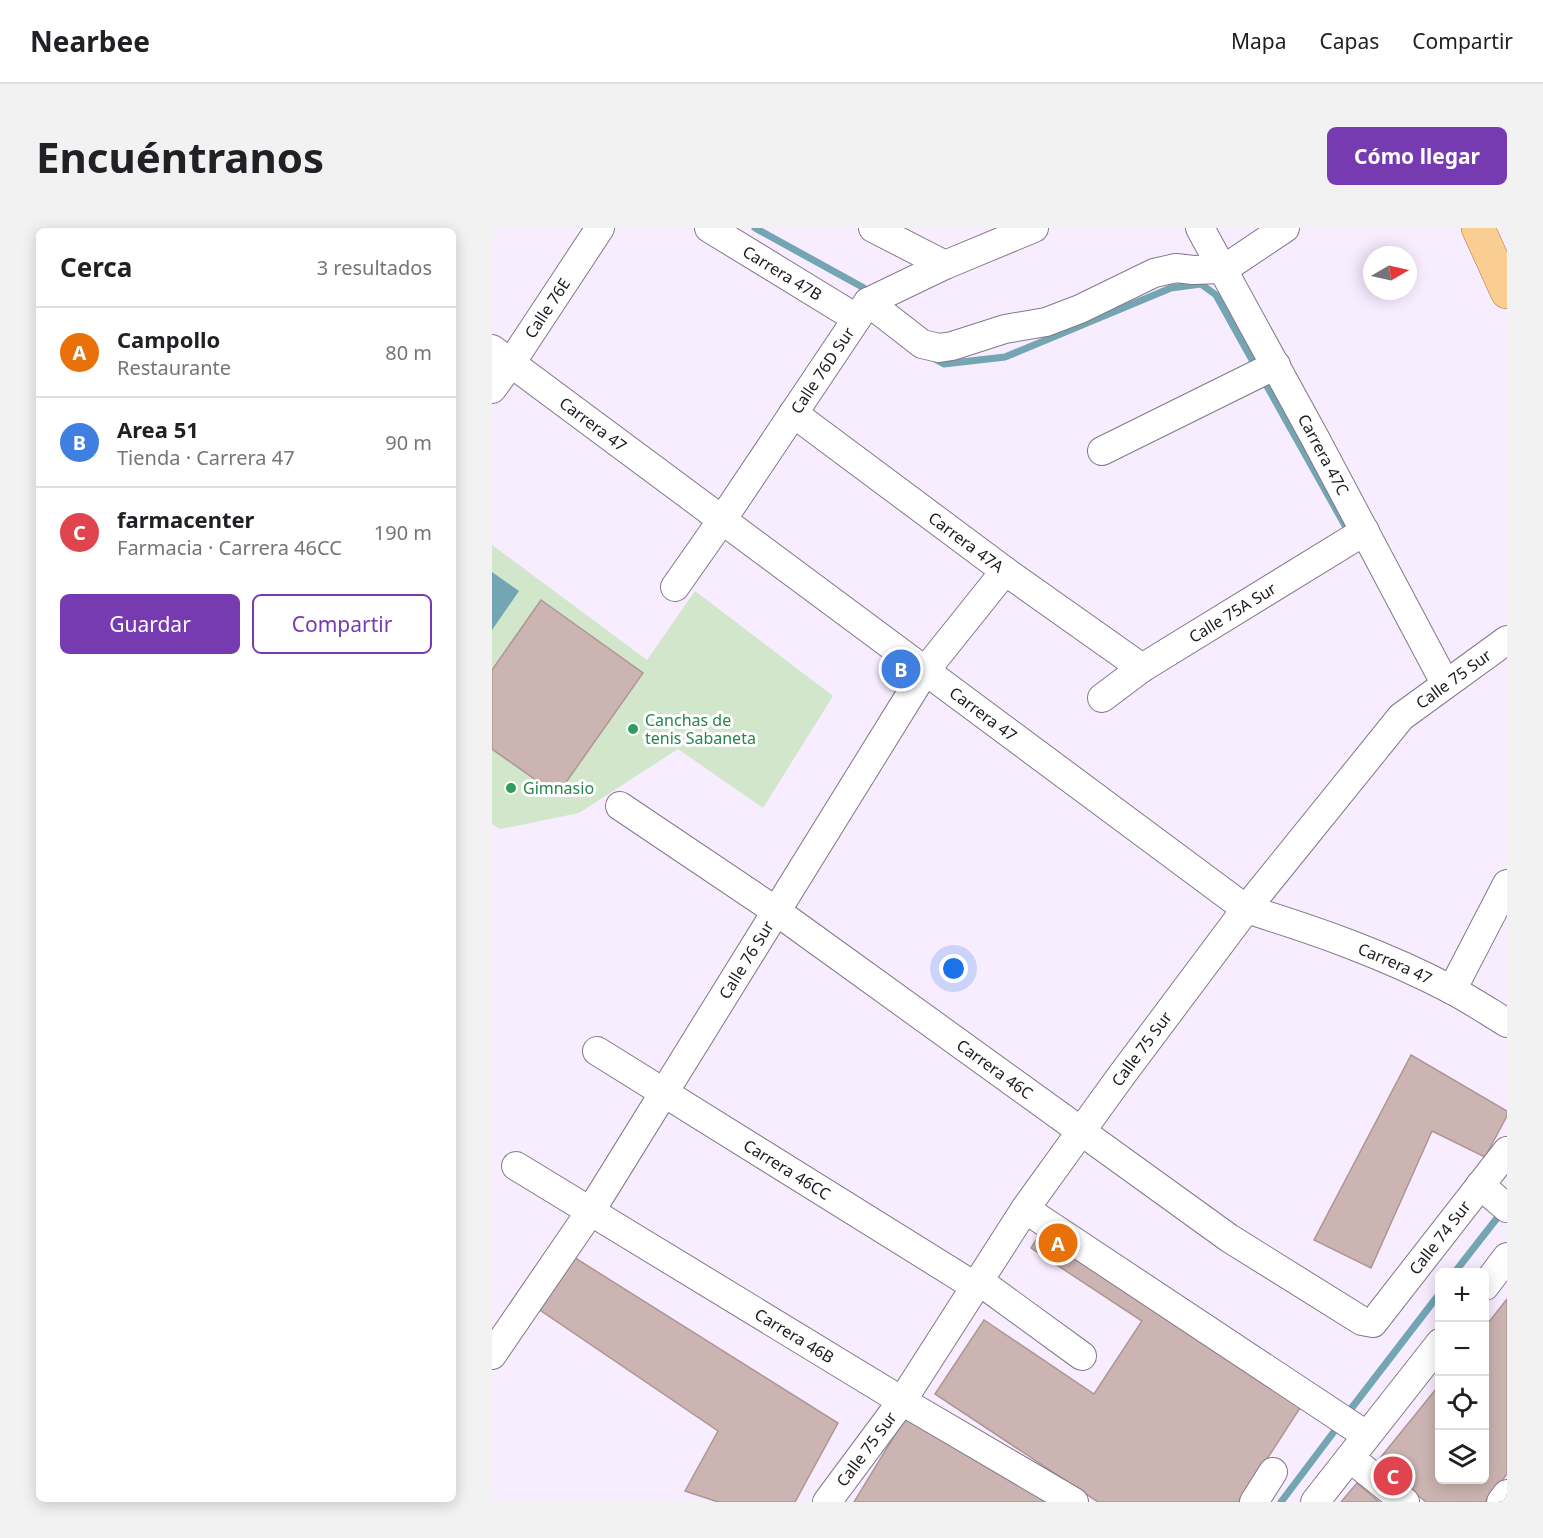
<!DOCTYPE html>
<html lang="es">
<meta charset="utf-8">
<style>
:root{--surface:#fff;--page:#f2f2f2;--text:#202124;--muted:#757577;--line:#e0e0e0;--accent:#763bb0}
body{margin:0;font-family:"Noto Sans",sans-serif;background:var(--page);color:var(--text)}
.controls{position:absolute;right:18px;bottom:18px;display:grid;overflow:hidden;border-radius:9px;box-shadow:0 3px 15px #0003}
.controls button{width:54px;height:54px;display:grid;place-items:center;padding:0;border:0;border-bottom:2px solid var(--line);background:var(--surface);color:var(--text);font:30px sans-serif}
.compass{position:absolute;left:871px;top:18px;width:54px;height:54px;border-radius:50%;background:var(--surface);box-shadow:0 3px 15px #0003;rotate:81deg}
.you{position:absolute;left:462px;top:741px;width:21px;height:21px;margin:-15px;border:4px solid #fff;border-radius:50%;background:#1a73e8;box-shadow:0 0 0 9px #1a73e833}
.badge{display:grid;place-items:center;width:39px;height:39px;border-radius:50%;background:var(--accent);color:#fff;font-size:20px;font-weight:700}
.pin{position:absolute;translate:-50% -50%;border:3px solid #fff;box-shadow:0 2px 6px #0006}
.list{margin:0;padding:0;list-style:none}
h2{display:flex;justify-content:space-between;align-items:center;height:78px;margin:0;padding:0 24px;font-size:26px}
h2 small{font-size:20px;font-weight:400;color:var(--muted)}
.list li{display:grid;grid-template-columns:39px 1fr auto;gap:18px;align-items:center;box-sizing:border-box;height:90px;padding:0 24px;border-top:2px solid var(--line)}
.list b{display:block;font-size:22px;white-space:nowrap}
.list p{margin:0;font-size:20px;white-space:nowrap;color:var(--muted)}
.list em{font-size:20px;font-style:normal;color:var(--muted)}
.actions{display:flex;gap:12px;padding:18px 24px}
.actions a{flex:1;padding:14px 0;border:2px solid var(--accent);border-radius:9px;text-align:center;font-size:21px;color:var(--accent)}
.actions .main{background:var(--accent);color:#fff}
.icon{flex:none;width:33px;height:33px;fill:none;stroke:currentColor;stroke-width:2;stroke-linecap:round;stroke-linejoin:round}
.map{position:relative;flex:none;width:1015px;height:1274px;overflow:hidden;border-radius:9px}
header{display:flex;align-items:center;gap:36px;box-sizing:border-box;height:84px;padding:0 30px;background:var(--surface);border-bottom:2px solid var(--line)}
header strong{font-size:28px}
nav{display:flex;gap:33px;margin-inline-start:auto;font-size:21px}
.intro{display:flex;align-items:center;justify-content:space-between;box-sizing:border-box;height:144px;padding:0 36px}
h1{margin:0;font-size:42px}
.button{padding:15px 27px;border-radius:9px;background:var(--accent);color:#fff;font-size:21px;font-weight:700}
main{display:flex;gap:36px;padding:0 36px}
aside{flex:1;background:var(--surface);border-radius:9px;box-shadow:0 3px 15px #0003}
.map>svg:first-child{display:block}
.green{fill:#d1e6cb}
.water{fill:#73a5b2}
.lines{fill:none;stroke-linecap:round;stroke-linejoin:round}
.stream{stroke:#73a5b2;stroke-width:7}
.building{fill:#ccb4b2;stroke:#ad9693;stroke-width:1.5}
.minor-casing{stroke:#837888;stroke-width:30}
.major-casing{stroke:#ab793a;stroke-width:34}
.minor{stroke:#fff;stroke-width:28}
.major{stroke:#face92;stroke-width:33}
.leisure-dot{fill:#2e9e5b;stroke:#fff;stroke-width:2}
.labels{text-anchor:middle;stroke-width:6;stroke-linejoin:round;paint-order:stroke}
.street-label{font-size:16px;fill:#1d191f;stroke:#fff}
.leisure-label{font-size:16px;fill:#27864d;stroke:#fff;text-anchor:start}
</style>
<header>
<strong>Nearbee</strong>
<nav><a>Mapa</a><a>Capas</a><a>Compartir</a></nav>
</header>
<div class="intro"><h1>Encuéntranos</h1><a class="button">Cómo llegar</a></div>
<main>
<aside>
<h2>Cerca<small>3 resultados</small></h2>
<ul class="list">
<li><span class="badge" style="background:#e8710a">A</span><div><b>Campollo</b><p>Restaurante</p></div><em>80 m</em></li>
<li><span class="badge" style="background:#3f7fe0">B</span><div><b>Area 51</b><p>Tienda · Carrera 47</p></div><em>90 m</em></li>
<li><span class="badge" style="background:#e0444e">C</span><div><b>farmacenter</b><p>Farmacia · Carrera 46CC</p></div><em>190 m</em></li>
</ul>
<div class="actions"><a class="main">Guardar</a><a>Compartir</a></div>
</aside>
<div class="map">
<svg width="1015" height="1274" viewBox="0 0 1015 1274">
<rect width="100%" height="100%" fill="#f8ecff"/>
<!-- green -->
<polygon class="green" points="0,317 155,432 203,363 341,468 271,580 186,521 87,585 8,601 0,596"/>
<!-- water -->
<polygon class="water" points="0,344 27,363 0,402"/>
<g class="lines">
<!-- stream -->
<g class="stream">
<polyline points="263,0 372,60"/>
<polyline points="441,130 452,136 513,129 679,60 709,56 724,67 764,139"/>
<polyline points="771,151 855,301"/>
<polyline points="963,1044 1009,985"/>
<polyline points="855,1186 948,1065"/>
<polyline points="789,1274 847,1197"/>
</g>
</g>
<!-- building -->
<g class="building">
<polygon points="49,372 151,445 65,567 0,521 0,442"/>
<polygon points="919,827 1015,883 1015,888 993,929 940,903 879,1040 822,1012"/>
<polygon points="549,1004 810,1177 747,1274 606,1274 443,1166 492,1092 602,1166 650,1093 539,1020"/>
<polygon points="80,1028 346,1195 303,1274 226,1274 193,1263 226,1203 42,1078"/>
<polygon points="1015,1071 1015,1246 993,1274 934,1274 885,1234 948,1156 948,1252 993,1252 993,1099"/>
<polygon points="415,1187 558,1274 362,1274"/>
<polygon points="865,1255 887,1274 849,1274"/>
</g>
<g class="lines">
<defs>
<g id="minor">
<path id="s1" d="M 217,0 L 364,90"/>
<polyline points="381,0 453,37"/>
<path id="s2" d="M 708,0 L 823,210 L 953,455"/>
<polyline points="376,74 430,116 447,120 460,118 513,101 554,94 588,81 662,45 684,40 701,42 732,41 793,0"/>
<path id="s3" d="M 0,121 L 754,681 C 825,703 894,727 960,762 C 979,772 997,784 1015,795"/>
<path id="s4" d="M 0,161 L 19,135 L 108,0"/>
<path id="s5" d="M 301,185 L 513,343 L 650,440"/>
<polyline points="610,223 784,137"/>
<path id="s6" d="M 183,359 L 230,292 L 376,74 L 453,37 L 542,0"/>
<path id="s7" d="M 610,470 L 650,440 L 873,303"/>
<path id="s8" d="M 128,578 L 284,683 L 737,1010 L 870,1093 L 881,1095 L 1015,923"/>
<polyline points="960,762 1015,656"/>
<path id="s9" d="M 105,823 L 484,1059"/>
<path id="s10" d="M 24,938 L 410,1173 L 582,1274"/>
<polyline points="988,957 1015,980"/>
<polyline points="533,981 874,1207"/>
<polyline points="487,1053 590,1128"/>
<polyline points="993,1058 1015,1029"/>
<path id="s11" d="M 0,1127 L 98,984 L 433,443 L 513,343"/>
<polyline points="858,1230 913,1274"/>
<path id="s12" d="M 335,1274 L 410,1173 L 533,981 L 629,848 L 754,681 L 909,489 L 1015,412"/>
<polyline points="762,1274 781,1244"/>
<polyline points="823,1274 948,1115"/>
<polyline points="1009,1274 1015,1266"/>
</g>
<polyline id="major" points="986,0 1015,64"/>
</defs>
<!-- minor casing -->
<use href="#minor" class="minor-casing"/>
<!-- major casing -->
<use href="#major" class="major-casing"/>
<!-- minor -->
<use href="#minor" class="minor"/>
<!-- major -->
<use href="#major" class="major"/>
</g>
<!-- markers -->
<g class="leisure-dot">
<circle cx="141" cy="501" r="6"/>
<circle cx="19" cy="560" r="6"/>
</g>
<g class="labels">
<!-- street labels -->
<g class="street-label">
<text dy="6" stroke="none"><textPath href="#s1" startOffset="86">Carrera 47B</textPath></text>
<text dy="6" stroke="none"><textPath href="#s4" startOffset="98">Calle 76E</textPath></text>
<text dy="6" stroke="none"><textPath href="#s6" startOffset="262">Calle 76D Sur</textPath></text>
<text dy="6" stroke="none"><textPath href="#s3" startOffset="126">Carrera 47</textPath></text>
<text dy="6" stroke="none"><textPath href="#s2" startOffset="258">Carrera 47C</textPath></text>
<text dy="6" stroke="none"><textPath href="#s5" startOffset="216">Carrera 47A</textPath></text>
<text dy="6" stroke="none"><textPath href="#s7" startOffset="156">Calle 75A Sur</textPath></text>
<text dy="6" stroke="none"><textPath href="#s12" startOffset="1038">Calle 75 Sur</textPath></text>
<text dy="6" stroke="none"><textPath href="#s3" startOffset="612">Carrera 47</textPath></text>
<text dy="6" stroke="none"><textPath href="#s11" startOffset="470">Calle 76 Sur</textPath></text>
<text dy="6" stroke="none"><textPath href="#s3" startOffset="1098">Carrera 47</textPath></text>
<text dy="6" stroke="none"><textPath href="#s12" startOffset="552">Calle 75 Sur</textPath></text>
<text dy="6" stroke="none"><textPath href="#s8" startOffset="458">Carrera 46C</textPath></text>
<text dy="6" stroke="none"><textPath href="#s9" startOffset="224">Carrera 46CC</textPath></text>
<text dy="6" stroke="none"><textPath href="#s8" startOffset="1023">Calle 74 Sur</textPath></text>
<text dy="6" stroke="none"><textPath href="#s10" startOffset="326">Carrera 46B</textPath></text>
<text dy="6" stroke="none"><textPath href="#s12" startOffset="66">Calle 75 Sur</textPath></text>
</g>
<!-- leisure labels -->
<g class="leisure-label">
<text x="153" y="498">Canchas de<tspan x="153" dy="18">tenis Sabaneta</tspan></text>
<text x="31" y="566">Gimnasio</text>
</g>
</g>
</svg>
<div class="controls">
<button>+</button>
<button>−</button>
<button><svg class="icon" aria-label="locate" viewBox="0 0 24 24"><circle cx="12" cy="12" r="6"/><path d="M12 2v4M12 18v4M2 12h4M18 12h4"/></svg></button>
<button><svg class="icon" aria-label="layers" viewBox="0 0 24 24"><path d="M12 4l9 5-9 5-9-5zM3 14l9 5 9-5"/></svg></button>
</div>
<svg class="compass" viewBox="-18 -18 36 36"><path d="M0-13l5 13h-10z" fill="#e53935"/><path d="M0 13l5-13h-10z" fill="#757577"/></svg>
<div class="you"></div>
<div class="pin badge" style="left:566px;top:1015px;background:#e8710a">A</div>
<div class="pin badge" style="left:409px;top:441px;background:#3f7fe0">B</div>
<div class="pin badge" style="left:901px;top:1248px;background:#e0444e">C</div>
</div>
</main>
